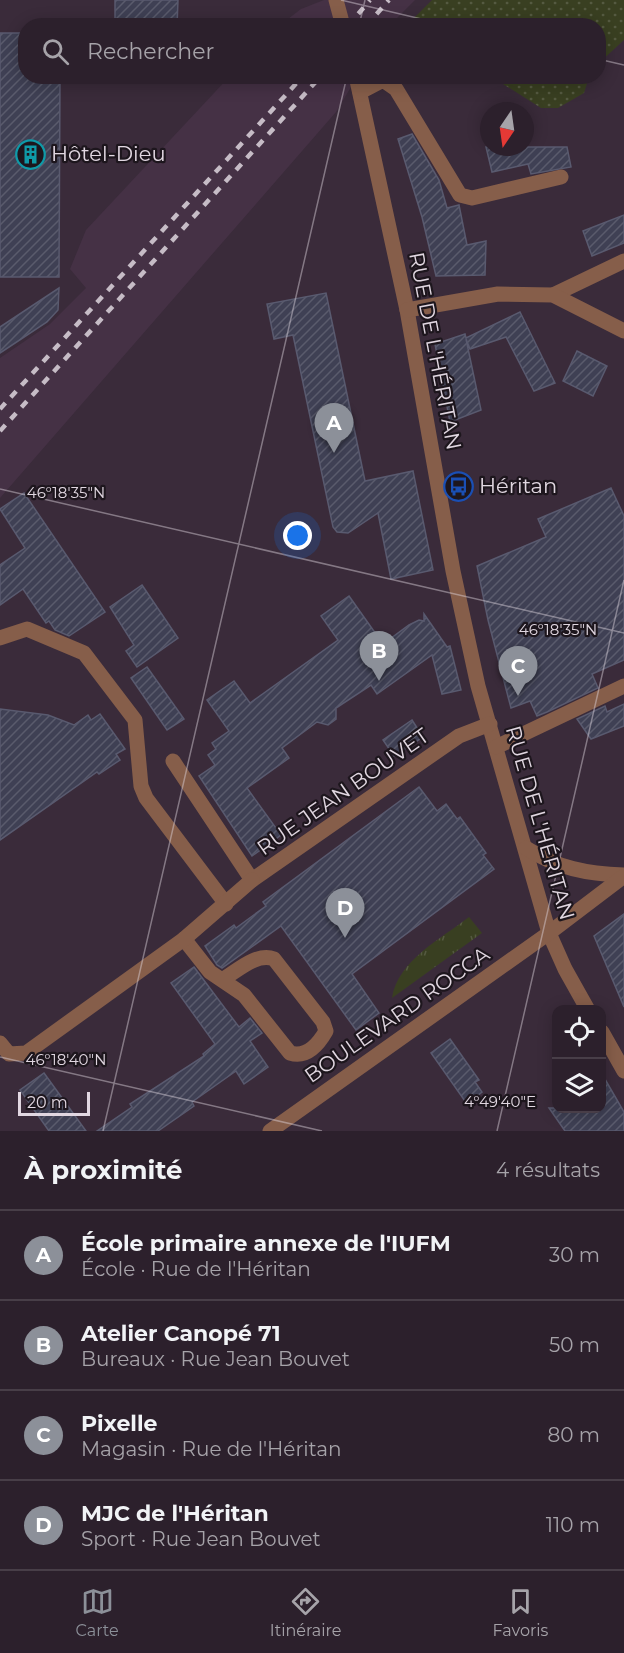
<!DOCTYPE html>
<html lang="fr">
<meta charset="utf-8">
<style>
:root{--surface:#2c202c;--page:#382d38;--text:#f1f3f6;--muted:#a6a3a9;--line:#483e48;--accent:#8c9099}
body{margin:0;font-family:Montserrat,sans-serif;background:var(--page);color:var(--text)}
.controls{position:absolute;right:18px;bottom:18px;display:grid;overflow:hidden;border-radius:12px;box-shadow:0 3px 15px #0003}
.controls button{width:54px;height:54px;display:grid;place-items:center;padding:0;border:0;border-bottom:2px solid var(--line);background:var(--surface);color:var(--text);font:30px sans-serif}
.compass{position:absolute;left:480px;top:102px;width:54px;height:54px;border-radius:50%;background:var(--surface);box-shadow:0 3px 15px #0003;rotate:193deg}
.scale{position:absolute;left:18px;bottom:15px;width:72px;box-sizing:border-box;padding-left:6px;border:3px solid #e1d7e1;border-top:0;font-size:16px;line-height:21px;white-space:nowrap;color:#e1d7e1;-webkit-text-stroke:4px #1d161d;paint-order:stroke}
.you{position:absolute;left:298px;top:536px;width:21px;height:21px;margin:-15px;border:4px solid #fff;border-radius:50%;background:#1a73e8;box-shadow:0 0 0 9px #1a73e833}
.badge{display:grid;place-items:center;width:39px;height:39px;border-radius:50%;background:var(--accent);color:#fff;font-size:20px;font-weight:700}
.pin{position:absolute;translate:-50% -50px;filter:drop-shadow(0 2px 3px #0008)}
.pin::after{content:'';position:absolute;top:32px;width:21px;height:18px;background:inherit;clip-path:polygon(0 0,100% 0,50% 100%)}
.list{margin:0;padding:0;list-style:none}
h2{display:flex;justify-content:space-between;align-items:center;height:78px;margin:0;padding:0 24px;font-size:26px}
h2 small{font-size:20px;font-weight:400;color:var(--muted)}
.list li{display:grid;grid-template-columns:39px 1fr auto;gap:18px;align-items:center;box-sizing:border-box;height:90px;padding:0 24px;border-top:2px solid var(--line)}
.list b{display:block;font-size:22px;white-space:nowrap}
.list p{margin:0;font-size:20px;white-space:nowrap;color:var(--muted)}
.list em{font-size:20px;font-style:normal;color:var(--muted)}
.icon{flex:none;width:33px;height:33px;fill:none;stroke:currentColor;stroke-width:2;stroke-linecap:round;stroke-linejoin:round}
.map{position:relative;flex:none;width:624px;height:1131px;overflow:hidden}
.search{position:absolute;background:var(--surface);box-shadow:0 3px 15px #0003;left:18px;right:18px;top:18px;height:66px;display:flex;align-items:center;gap:15px;box-sizing:border-box;padding:0 21px;border-radius:24px;color:var(--muted);font-size:22px}
.sheet{height:438px;background:var(--surface)}
nav{display:flex;justify-content:space-around;align-items:center;box-sizing:border-box;height:84px;border-top:2px solid var(--line);background:var(--surface);font-size:16px;color:var(--muted)}
nav a{display:grid;justify-items:center;gap:3px}
nav .on{color:var(--accent)}
.map>svg:first-child{display:block}
.built{fill:#453145}
.grass{fill:url(#grass-tufts)}
.park{fill:url(#park-dots)}
.building{fill:url(#building-hatch);stroke:#595a6f;stroke-width:1.5}
.lines{fill:none;stroke-linecap:round;stroke-linejoin:round}
.minor{stroke:#865e4a;stroke-width:15}
.rail{stroke:#c6bcc6;stroke-width:4.5;stroke-dasharray:8 8;stroke-linecap:butt}
.ticks{fill:none;stroke:#e1d7e1;stroke-width:1.5;stroke-opacity:0.45}
.labels{text-anchor:middle;stroke-width:4.5;stroke-linejoin:round;paint-order:stroke}
.poi-label{font-size:21px;fill:#e1d7e1;stroke:#1d161d;text-anchor:start}
.street-label{font-size:21px;fill:#e1d7e1;stroke:#1d161d}
.ticks-label{font-size:15px;text-anchor:middle;fill:#e1d7e1;stroke:#1d161d;stroke-width:4.5;stroke-linejoin:round;paint-order:stroke}
</style>
<div class="map">
<svg width="624" height="1131" viewBox="0 0 624 1131">
<defs>
<pattern id="grass-tufts" width="24" height="20" patternUnits="userSpaceOnUse" patternTransform="scale(1.5)"><rect width="24" height="20" fill="#393f21"/><path d="M3 7l-1-3M5 7V3M7 7l1-3M15 17l-1-3M17 17v-4M19 17l1-3" fill="none" stroke="#555a41"/></pattern>
<pattern id="park-dots" width="8" height="8" patternUnits="userSpaceOnUse" patternTransform="scale(1.5)"><rect width="8" height="8" fill="#393f21"/><path d="M2 2h.1M6 6h.1" fill="none" stroke="#555a41" stroke-width="1.8" stroke-linecap="round"/></pattern>
<pattern id="building-hatch" width="6" height="6" patternUnits="userSpaceOnUse" patternTransform="scale(1.5)"><rect width="6" height="6" fill="#3f4054"/><path d="M-1 1l2-2M0 6l6-6M5 7l2-2" fill="none" stroke="#5a5b6c"/></pattern>
</defs>
<rect width="100%" height="100%" fill="#3a2b3a"/>
<!-- built -->
<g class="built">
<polygon points="324,0 415,0 390,25 279,26 301,9"/>
<polygon points="229,77 357,77 336,112 0,498 0,358 50,324 86,288 70,269 86,230"/>
</g>
<!-- grass -->
<path class="grass" d="M 469,917 L 482,933 L 392,998 C 398,960 441,939 469,917 Z"/>
<!-- park -->
<g class="park">
<polygon points="432,0 624,0 624,40 599,63 598,26 419,25 412,20"/>
<polygon points="492,77 589,76 589,77 584,93 558,108 541,108"/>
</g>
<!-- building -->
<g class="building">
<polygon points="115,0 178,0 177,26 115,26"/>
<polygon points="0,33 26,33 26,76 60,76 59,277 0,277"/>
<polygon points="412,134 439,180 447,208 459,205 467,245 486,241 485,275 436,276 422,217 398,139"/>
<polygon points="486,147 567,147 571,167 531,174 528,164 492,172"/>
<polygon points="624,215 624,243 592,256 583,231"/>
<polygon points="59,288 58,310 47,322 0,353 0,327"/>
<polygon points="326,293 365,481 413,471 433,570 391,579 378,513 348,533 337,532 333,527 293,335 274,339 267,304"/>
<polygon points="520,312 555,383 534,391 506,337 470,349 466,339 481,410 450,422 435,344 465,334 466,338"/>
<polygon points="577,351 607,366 593,396 563,381"/>
<polygon points="611,488 624,516 624,660 592,674 598,688 547,712 537,716 530,701 511,708 488,620 477,566 546,537 538,519"/>
<polygon points="24,493 105,612 69,636 55,630 49,621 46,623 23,589 0,605 0,565 25,548 0,509"/>
<polygon points="142,585 178,638 137,667 126,651 134,645 110,607"/>
<polygon points="349,596 383,644 409,625 419,620 424,621 424,614 447,647 450,646 461,690 442,694 432,655 377,694 371,685 336,708 336,719 328,725 317,722 282,748 289,758 247,788 281,835 252,856 199,776 215,765 208,755 216,749 212,743 229,731 207,700 234,681 250,703 338,640 321,616"/>
<polygon points="147,667 184,719 167,730 131,678"/>
<polygon points="624,704 624,726 591,739 577,719 605,706 607,712"/>
<polygon points="0,709 48,715 74,725 88,715 91,720 100,714 125,749 116,754 120,760 99,774 97,772 0,840"/>
<polygon points="412,720 423,737 394,756 383,740"/>
<polygon points="419,787 437,811 446,804 457,819 460,817 486,853 483,855 494,869 352,974 379,1013 356,1030 281,926 222,968 217,965 205,946 234,925 236,928 266,906 263,902"/>
<polygon points="624,914 624,1007 594,936"/>
<polygon points="194,967 239,1027 250,1018 262,1033 250,1041 268,1067 244,1084 236,1071 192,1102 194,1106 158,1131 97,1131 132,1107 130,1104 204,1056 203,1054 215,1044 171,983"/>
<polygon points="450,1039 479,1080 475,1082 482,1092 467,1104 431,1053"/>
<polygon points="44,1073 86,1131 49,1131 20,1090"/>
<polygon points="602,1074 624,1112 624,1131 565,1131 549,1108 602,1108"/>
</g>
<g class="lines">
<!-- minor -->
<g class="minor">
<polyline points="336,0 343,26"/>
<polyline points="356,76 407,310 453,571 478,686 549,933 565,969 588,1010"/>
<polyline points="360,92 383,80 396,89 460,195 472,198 561,177"/>
<polyline points="553,295 624,261"/>
<polyline points="407,310 498,294 553,295 624,331"/>
<polyline points="0,638 27,629 84,653 135,720 141,786 146,798 226,904"/>
<polyline points="496,747 624,686"/>
<polyline points="173,761 252,880 459,736 490,724"/>
<path d="M 526,848 C 557,868 587,874 624,875"/>
<path d="M 184,939 L 210,972 L 244,995 L 290,1053 C 306,1058 318,1045 326,1031 L 323,1022 L 274,959 C 257,952 237,971 222,980"/>
<polyline points="602,1032 624,1071"/>
<polyline points="0,1043 9,1054 26,1053 184,939 252,880"/>
<polyline points="270,1131 549,933 624,876"/>
</g>
<!-- rail -->
<g class="rail">
<polyline points="348,26 370,0"/>
<polyline points="366,26 389,0"/>
<polyline points="0,409 303,76"/>
<polyline points="0,431 321,76"/>
</g>
</g>
<!-- ticks -->
<path class="ticks" d="M 341,0 L 451,26M 359,26 L 365,0M 598,59 L 624,65M 0,489 L 624,633M 0,1057 L 322,1131M 103,1131 L 347,76M 497,1131 L 624,580"/>
<!-- icons -->
<defs>
<symbol id="building-ring" viewBox="-11 -11 22 22"><circle r="9.5" fill="#1d161d" stroke="#0f9aa8" stroke-width="1.5"/><path d="M-4-6H4V6H1V3H-1V6H-4ZM-2.5-4.3h1.7v1.8h-1.7ZM.8-4.3h1.7v1.8H.8ZM-2.5-1h1.7V.8h-1.7ZM.8-1h1.7V.8H.8Z" fill="#0f9aa8"/></symbol>
<symbol id="bus-ring" viewBox="-11 -11 22 22"><circle r="9.5" fill="#1d161d" stroke="#1a4fb4" stroke-width="1.5"/><path d="M-5-6H5V4H4V6H2V4H-2V6H-4V4H-5ZM-3.5-4V0h7V-4ZM-3.5 1.2v1.5H-2V1.2ZM2 1.2v1.5H3.5V1.2Z" fill="#1a4fb4"/></symbol>
</defs>
<g fill-rule="evenodd">
<use href="#building-ring" x="14" y="138" width="33" height="33"/>
<use href="#bus-ring" x="442" y="470" width="33" height="33"/>
</g>
<g class="labels">
<!-- poi labels -->
<g class="poi-label">
<text x="51" y="161">Hôtel-Dieu</text>
<text x="479" y="493">Héritan</text>
</g>
<!-- street labels -->
<g class="street-label">
<text transform="translate(435 351) rotate(79)" y="7">RUE DE L'HÉRITAN</text>
<text transform="translate(343 792) rotate(-35)" y="7">RUE JEAN BOUVET</text>
<text transform="translate(540 823) rotate(74)" y="7">RUE DE L'HÉRITAN</text>
<text transform="translate(397 1015) rotate(-35)" y="7">BOULEVARD ROCCA</text>
</g>
</g>
<g class="ticks-label">
<text x="66" y="498">46°18'35"N</text>
<text x="558" y="635">46°18'35"N</text>
<text x="66" y="1065">46°18'40"N</text>
<text x="500" y="1107">4°49'40"E</text>
</g>
</svg>
<div class="controls">
<button><svg class="icon" aria-label="locate" viewBox="0 0 24 24"><circle cx="12" cy="12" r="6"/><path d="M12 2v4M12 18v4M2 12h4M18 12h4"/></svg></button>
<button><svg class="icon" aria-label="layers" viewBox="0 0 24 24"><path d="M12 4l9 5-9 5-9-5zM3 14l9 5 9-5"/></svg></button>
</div>
<svg class="compass" viewBox="-18 -18 36 36"><path d="M0-13l5 13h-10z" fill="#e53935"/><path d="M0 13l5-13h-10z" fill="#a6a3a9"/></svg>
<div class="scale">20 m</div>
<div class="you"></div>
<div class="pin badge" style="left:334px;top:453px">A</div>
<div class="pin badge" style="left:379px;top:681px">B</div>
<div class="pin badge" style="left:518px;top:696px">C</div>
<div class="pin badge" style="left:345px;top:938px">D</div>
<div class="search"><svg class="icon" aria-label="search" viewBox="0 0 24 24"><circle cx="10" cy="10" r="6"/><path d="M15 15l6 6"/></svg>Rechercher</div>
</div>
<section class="sheet">
<h2>À proximité<small>4 résultats</small></h2>
<ul class="list">
<li><span class="badge">A</span><div><b>École primaire annexe de l'IUFM</b><p>École · Rue de l'Héritan</p></div><em>30 m</em></li>
<li><span class="badge">B</span><div><b>Atelier Canopé 71</b><p>Bureaux · Rue Jean Bouvet</p></div><em>50 m</em></li>
<li><span class="badge">C</span><div><b>Pixelle</b><p>Magasin · Rue de l'Héritan</p></div><em>80 m</em></li>
<li><span class="badge">D</span><div><b>MJC de l'Héritan</b><p>Sport · Rue Jean Bouvet</p></div><em>110 m</em></li>
</ul>
</section>
<nav>
<a class="on"><svg class="icon" aria-label="map" viewBox="0 0 24 24"><path d="M3 6l6-2 6 2 6-2v14l-6 2-6-2-6 2zM9 4v14M15 6v14"/></svg>Carte</a>
<a><svg class="icon" aria-label="directions" viewBox="0 0 24 24"><path d="M12 3l9 9-9 9-9-9zM9 14v-3h6M13 9l2 2-2 2"/></svg>Itinéraire</a>
<a><svg class="icon" aria-label="saved" viewBox="0 0 24 24"><path d="M7 4h10v16l-5-4-5 4z"/></svg>Favoris</a>
</nav>
